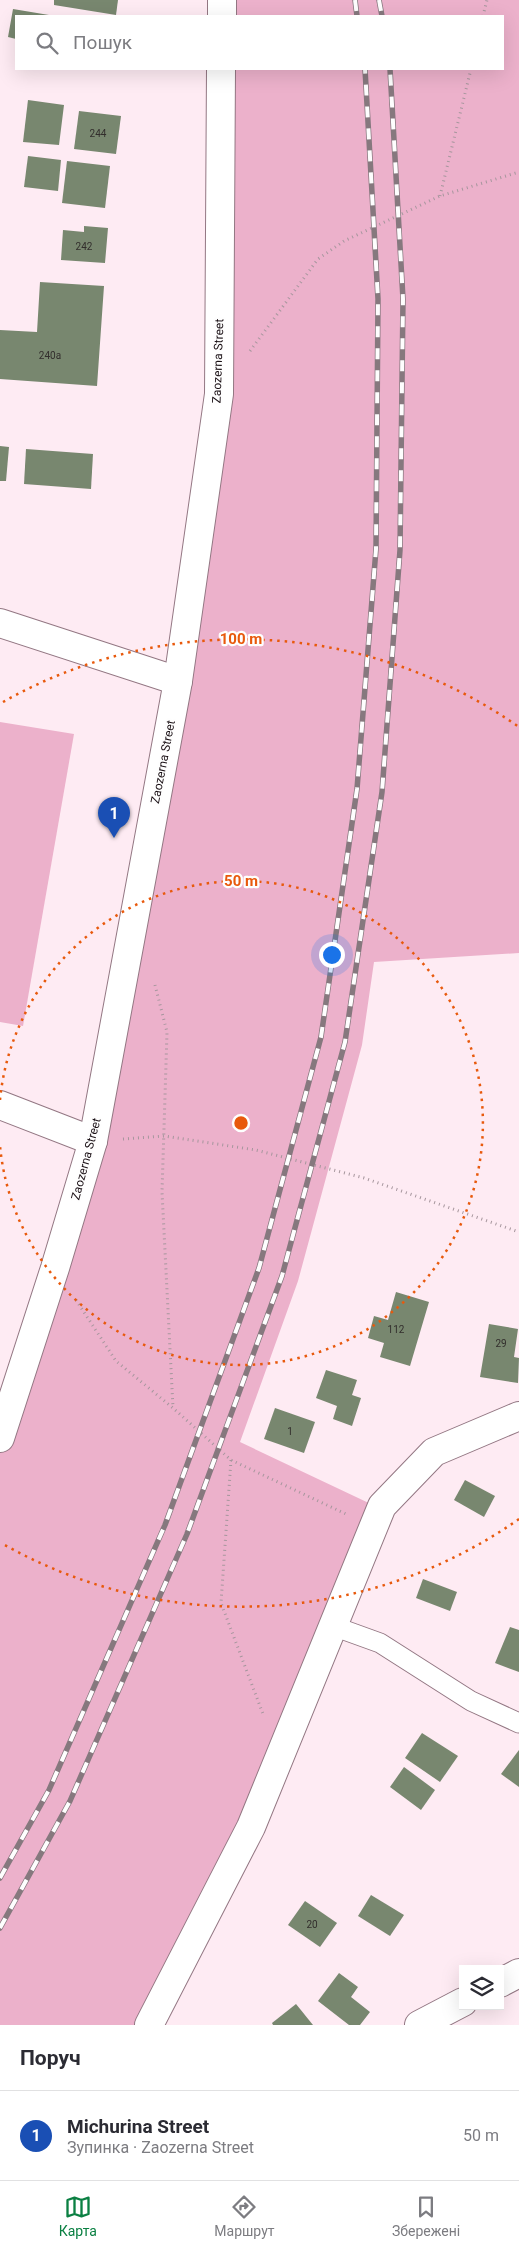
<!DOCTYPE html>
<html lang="uk">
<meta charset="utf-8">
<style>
:root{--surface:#fff;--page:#f2f2f3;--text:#2b2b33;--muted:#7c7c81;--line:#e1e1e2;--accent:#0b8043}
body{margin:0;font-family:Roboto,sans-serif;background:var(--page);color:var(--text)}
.controls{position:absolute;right:15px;bottom:15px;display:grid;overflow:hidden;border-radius:0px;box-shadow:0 5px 20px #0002}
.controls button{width:45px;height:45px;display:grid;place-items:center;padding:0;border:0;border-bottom:1px solid var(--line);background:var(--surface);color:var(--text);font:25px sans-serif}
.you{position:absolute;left:331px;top:954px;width:18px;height:18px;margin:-12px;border:4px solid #fff;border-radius:50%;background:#1a73e8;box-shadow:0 0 0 8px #1a73e833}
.badge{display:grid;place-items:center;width:32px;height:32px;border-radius:50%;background:var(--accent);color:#fff;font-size:16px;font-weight:700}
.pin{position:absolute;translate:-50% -41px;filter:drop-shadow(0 1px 2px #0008)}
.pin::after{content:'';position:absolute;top:26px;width:18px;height:15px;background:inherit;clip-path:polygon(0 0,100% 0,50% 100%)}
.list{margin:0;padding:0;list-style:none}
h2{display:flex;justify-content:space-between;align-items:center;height:65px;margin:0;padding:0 20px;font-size:21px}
h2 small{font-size:16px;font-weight:400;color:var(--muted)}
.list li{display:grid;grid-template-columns:32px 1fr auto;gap:15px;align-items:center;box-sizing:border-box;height:90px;padding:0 20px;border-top:1px solid var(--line)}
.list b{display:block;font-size:19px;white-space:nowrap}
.list p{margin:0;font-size:16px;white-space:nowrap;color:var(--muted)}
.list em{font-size:16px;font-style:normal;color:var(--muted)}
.icon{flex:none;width:28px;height:28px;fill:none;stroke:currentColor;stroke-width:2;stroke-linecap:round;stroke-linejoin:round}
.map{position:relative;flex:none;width:519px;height:2025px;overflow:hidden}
.search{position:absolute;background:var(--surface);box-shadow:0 5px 20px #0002;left:15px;right:15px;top:15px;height:55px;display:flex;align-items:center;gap:12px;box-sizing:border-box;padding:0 18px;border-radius:0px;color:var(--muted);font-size:19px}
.sheet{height:155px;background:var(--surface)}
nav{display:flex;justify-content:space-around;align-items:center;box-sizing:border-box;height:70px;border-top:1px solid var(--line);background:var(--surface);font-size:14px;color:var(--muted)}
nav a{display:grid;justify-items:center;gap:2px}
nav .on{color:var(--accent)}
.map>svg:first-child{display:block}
.green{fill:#ecb1cb}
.building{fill:#78876f}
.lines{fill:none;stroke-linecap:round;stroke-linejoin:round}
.service-casing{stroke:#937783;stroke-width:21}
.minor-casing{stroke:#937783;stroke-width:30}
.tertiary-casing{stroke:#937783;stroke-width:30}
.path{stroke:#a6969d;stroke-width:3;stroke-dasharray:1 4;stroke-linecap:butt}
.service{stroke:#fff;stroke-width:19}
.minor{stroke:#fff;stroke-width:28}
.tertiary{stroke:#fff;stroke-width:28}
.rail-casing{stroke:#86787e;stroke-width:5.5}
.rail{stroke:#fefefe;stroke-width:4;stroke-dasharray:11;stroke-linecap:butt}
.ring{fill:none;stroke:#e8590c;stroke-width:2.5;stroke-dasharray:2.5 5}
.labels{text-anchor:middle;stroke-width:4.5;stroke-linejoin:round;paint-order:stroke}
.number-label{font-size:10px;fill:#322e2c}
.street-label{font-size:12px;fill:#1a1015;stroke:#fefefe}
.centre{fill:#e8590c;stroke:#fefefe;stroke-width:2.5}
.ring-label{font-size:15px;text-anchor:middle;font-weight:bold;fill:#e8590c;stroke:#fefefe;stroke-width:4.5;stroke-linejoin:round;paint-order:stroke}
</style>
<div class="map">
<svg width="519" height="2025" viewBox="0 0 519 2025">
<rect width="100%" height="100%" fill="#feebf3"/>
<!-- green -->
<g class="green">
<polygon points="222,0 519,0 519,953 374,962 362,1045 298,1281 240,1442 373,1505 246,1819 139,2025 0,2025 0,1438 93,1141 219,394 221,69 503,69 503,16 222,16"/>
<polygon points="0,722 74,734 23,1026 0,1022"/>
</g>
<!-- building -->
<g class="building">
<polygon points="54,0 118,0 116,15 54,5"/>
<polygon points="13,9 49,15 49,16 16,16 16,39 8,37"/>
<polygon points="28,100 64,105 59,145 23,142"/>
<polygon points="79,111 121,116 116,154 74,149"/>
<polygon points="28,156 61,160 58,191 24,187"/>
<polygon points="67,161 110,166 105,208 62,203"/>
<polygon points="84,226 108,228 105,263 61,260 63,230 84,232"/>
<polygon points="40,282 104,286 97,386 0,379 0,330 37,332"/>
<polygon points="0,446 9,447 6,481 0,481"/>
<polygon points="26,449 93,454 91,489 24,484"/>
<polygon points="396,1292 429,1302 410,1366 380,1357 384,1343 368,1338 374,1316 388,1320"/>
<polygon points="489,1324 518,1329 514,1357 519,1358 518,1383 480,1377"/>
<polygon points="326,1370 357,1380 352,1395 361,1398 352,1426 333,1419 337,1406 316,1398"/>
<polygon points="275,1408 315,1422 304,1453 264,1439"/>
<polygon points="465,1480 495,1496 484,1517 454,1500"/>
<polygon points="423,1579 457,1592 450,1611 416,1598"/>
<polygon points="510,1627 519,1630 519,1672 495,1663"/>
<polygon points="422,1733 458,1756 440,1782 405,1758"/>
<polygon points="519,1750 519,1787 501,1774"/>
<polygon points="404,1767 435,1790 421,1810 390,1787"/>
<polygon points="371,1895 404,1915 390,1936 358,1916"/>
<polygon points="305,1901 337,1923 320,1947 288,1925"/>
<polygon points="339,1973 358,1987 351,1997 370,2012 360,2025 349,2025 318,2001"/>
<polygon points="296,2004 313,2025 273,2025 272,2023"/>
</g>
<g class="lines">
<defs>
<polyline id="service" points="333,1626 380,1643 471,1701 519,1723"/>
<g id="minor">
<polyline points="222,16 222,0"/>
<polyline points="178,681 219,394 221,69"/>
<polyline points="0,1105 93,1141"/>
<polyline points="500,1983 519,1973"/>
<polyline points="149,2025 251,1827 382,1506 434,1452 519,1416"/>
<polyline points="419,2025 463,2002"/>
</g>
<polyline id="tertiary" points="0,623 178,681 93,1141 55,1268 0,1438"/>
</defs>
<!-- service casing -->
<use href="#service" class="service-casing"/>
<!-- minor casing -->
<use href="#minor" class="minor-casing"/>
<!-- tertiary casing -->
<use href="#tertiary" class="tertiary-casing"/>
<!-- path -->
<g class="path">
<polyline points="483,16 487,0"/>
<polyline points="440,196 471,69"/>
<polyline points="250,351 318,259 344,241 440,196 519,172"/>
<polyline points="155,985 167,1032 162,1192 173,1408"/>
<polyline points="123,1139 164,1136 256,1150 364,1178 519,1232"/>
<polyline points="76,1300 116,1361 173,1408 231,1460 346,1514"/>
<polyline points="231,1460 221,1603 263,1714"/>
</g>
<!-- service -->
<use href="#service" class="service"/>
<!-- minor -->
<use href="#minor" class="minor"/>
<!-- tertiary -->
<use href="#tertiary" class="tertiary"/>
<defs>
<g id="rail">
<polyline points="355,0 357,16"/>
<polyline points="379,0 382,16"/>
<polyline points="0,1878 49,1790 165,1525 259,1268 321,1037 357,789 376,549 378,299 365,69"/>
<polyline points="0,1928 70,1801 187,1534 282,1276 345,1042 382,792 400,550 403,299 390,69"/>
</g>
</defs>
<!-- rail casing -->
<use href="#rail" class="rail-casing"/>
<!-- rail -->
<use href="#rail" class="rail"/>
</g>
<!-- distance rings -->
<g class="ring">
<path d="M0 1100A242 242 0 1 1 0 1146"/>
<path d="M519 1519A484 484 0 0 1 3 1544M3 702A484 484 0 0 1 519 727"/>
</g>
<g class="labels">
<!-- number labels -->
<g class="number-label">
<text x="98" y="137">244</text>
<text x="84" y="250">242</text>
<text x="50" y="359">240а</text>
<text x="396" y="1333">112</text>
<text x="501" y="1347">29</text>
<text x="290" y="1435">1</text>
<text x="312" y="1928">20</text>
</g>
<!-- street labels -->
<g class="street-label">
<text transform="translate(218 361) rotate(-88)" y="4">Zaozerna Street</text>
<text transform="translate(163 762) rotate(-79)" y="4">Zaozerna Street</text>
<text transform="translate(86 1159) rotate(-75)" y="4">Zaozerna Street</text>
</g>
</g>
<circle cx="241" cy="1123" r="8" class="centre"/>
<g class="ring-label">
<text x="241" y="644">100 m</text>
<text x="241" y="886">50 m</text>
</g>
</svg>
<div class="controls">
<button><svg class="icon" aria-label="layers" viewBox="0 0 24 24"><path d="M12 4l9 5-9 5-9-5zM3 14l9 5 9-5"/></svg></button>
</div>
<div class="you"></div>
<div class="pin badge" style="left:114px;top:838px;background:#1a4fb4">1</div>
<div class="search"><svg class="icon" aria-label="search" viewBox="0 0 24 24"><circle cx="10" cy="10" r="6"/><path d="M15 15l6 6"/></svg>Пошук</div>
</div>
<section class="sheet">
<h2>Поруч<small></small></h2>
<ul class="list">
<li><span class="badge" style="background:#1a4fb4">1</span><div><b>Michurina Street</b><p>Зупинка · Zaozerna Street</p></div><em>50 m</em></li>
</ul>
</section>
<nav>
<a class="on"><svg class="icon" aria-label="map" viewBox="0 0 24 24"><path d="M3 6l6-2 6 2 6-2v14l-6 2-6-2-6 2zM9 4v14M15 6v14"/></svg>Карта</a>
<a><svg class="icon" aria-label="directions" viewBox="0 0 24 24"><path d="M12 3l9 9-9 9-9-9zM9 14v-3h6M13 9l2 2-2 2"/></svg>Маршрут</a>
<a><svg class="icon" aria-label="saved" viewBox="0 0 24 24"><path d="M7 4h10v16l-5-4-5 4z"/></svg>Збережені</a>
</nav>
